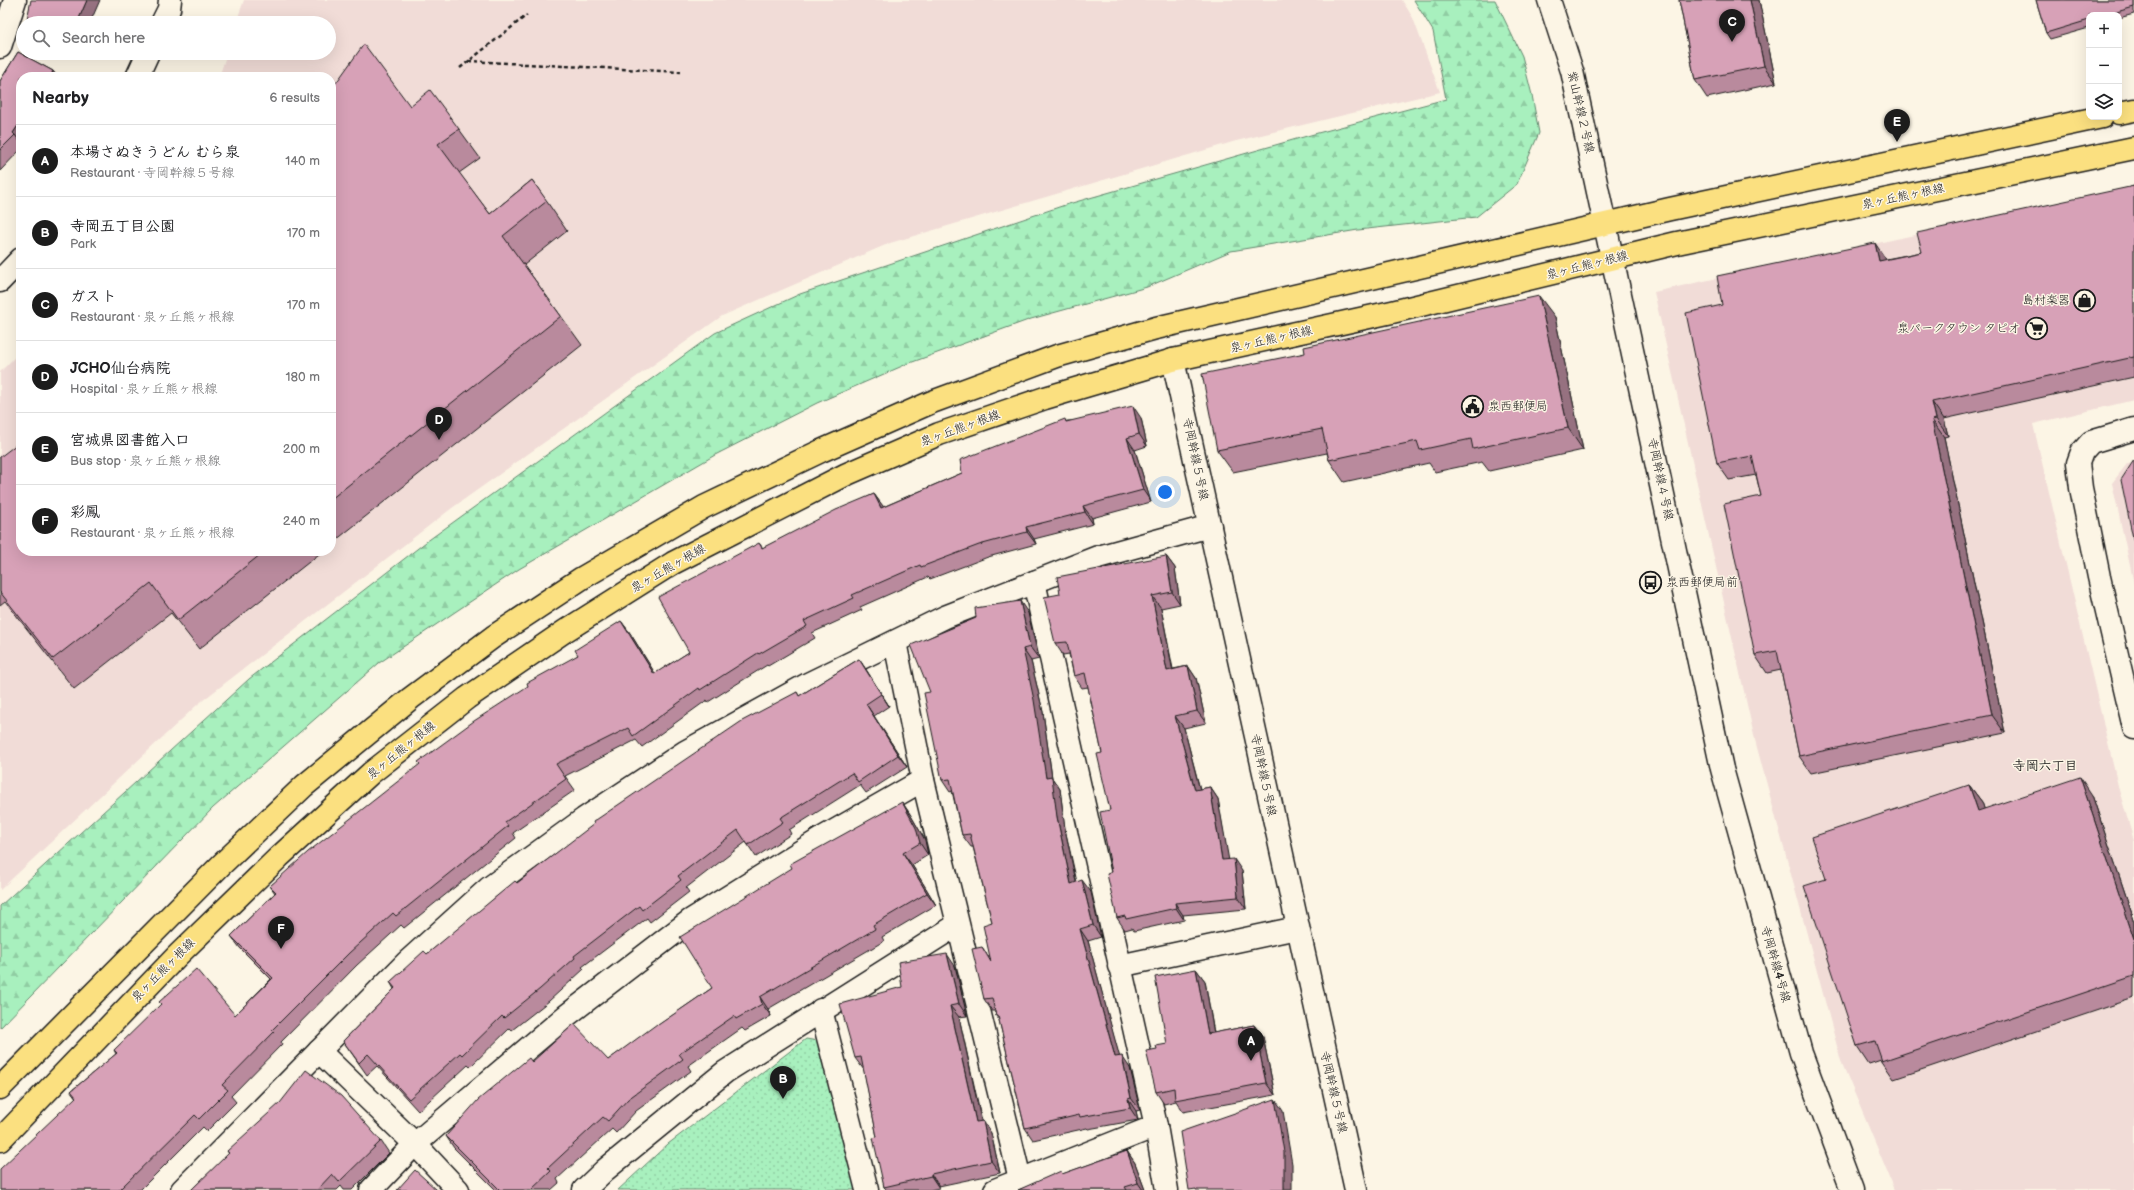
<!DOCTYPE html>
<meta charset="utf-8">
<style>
:root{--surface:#fff;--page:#f2f2f2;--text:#202124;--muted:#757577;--line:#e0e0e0;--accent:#1c1c1c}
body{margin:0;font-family:"Balsamiq Sans","Klee One",sans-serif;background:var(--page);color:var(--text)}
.controls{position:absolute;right:12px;top:12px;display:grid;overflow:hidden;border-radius:8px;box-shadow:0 4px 16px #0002}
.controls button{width:36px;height:36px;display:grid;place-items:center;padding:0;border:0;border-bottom:1px solid var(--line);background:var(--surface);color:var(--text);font:20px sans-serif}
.you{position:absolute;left:1165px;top:492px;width:14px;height:14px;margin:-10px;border:3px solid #fff;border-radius:50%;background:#1a73e8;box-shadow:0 0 0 6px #1a73e833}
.badge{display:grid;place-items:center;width:26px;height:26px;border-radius:50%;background:var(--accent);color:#fff;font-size:13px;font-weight:700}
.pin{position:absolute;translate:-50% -33px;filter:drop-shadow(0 1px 2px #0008)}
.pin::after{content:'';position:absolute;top:21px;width:14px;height:12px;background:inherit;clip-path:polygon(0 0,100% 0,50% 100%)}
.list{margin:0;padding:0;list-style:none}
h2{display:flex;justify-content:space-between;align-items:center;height:52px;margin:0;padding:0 16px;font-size:17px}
h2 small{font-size:13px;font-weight:400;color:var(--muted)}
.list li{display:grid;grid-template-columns:26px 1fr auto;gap:12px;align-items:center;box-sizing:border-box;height:72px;padding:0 16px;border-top:1px solid var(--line)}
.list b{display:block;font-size:15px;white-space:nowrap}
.list p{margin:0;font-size:13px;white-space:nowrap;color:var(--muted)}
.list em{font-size:13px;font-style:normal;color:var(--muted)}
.icon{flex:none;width:22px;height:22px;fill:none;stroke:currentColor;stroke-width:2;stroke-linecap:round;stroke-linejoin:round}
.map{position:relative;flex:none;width:2134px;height:1190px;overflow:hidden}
.search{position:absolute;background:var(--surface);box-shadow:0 4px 16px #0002;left:16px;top:16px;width:320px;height:44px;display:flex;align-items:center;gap:10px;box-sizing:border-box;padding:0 14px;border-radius:22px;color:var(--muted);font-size:15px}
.panel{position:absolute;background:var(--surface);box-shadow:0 4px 16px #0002;left:16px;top:72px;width:320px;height:484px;border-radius:16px}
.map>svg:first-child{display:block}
.built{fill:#f1dcd7}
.forest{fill:url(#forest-firs);stroke:#62866d}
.park{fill:url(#park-dots);stroke:#62866d}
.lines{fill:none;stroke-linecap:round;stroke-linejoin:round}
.minor-casing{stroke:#1c1c1c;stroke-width:25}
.major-casing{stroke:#1c1c1c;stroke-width:25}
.path{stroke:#1c1c1c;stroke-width:2.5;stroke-dasharray:4 3;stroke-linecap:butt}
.minor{stroke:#fcf5e5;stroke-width:22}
.major{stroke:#fbe080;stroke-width:22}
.wall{fill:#b98a9d;stroke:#1c1c1c}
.shaded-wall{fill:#967180;stroke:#1c1c1c}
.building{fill:#d7a1b7;stroke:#1c1c1c}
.labels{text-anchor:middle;stroke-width:3;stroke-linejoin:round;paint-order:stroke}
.street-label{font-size:12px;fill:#1c1c1c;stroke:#fcf5e5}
.poi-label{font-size:12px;fill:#1c1c1c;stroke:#fcf5e5;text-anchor:end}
.neighbourhood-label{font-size:13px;font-weight:bold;fill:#1c1c1c;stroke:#fcf5e5}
</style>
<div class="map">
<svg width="2134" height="1190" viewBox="0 0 2134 1190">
<defs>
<pattern id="forest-firs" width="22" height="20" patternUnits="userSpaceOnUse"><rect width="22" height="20" fill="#a8f0be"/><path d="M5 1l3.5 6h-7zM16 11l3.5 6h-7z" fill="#90cda3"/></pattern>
<pattern id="park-dots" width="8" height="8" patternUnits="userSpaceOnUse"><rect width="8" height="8" fill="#a8f0be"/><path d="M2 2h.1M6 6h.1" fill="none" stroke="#90cda3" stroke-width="1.8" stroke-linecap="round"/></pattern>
</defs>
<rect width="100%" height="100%" fill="#fcf5e5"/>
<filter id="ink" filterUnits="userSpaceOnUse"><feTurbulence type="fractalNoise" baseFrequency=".025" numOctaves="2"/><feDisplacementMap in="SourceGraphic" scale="8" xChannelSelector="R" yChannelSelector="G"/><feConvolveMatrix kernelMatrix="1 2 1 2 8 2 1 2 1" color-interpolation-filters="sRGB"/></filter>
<g filter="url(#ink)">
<!-- built -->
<g class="built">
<polygon points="244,0 1402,0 1413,18 1440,92 1236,141 890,243 722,316 452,508 198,704 0,890 0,372 21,351 21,551 331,551 331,77 219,77 227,53 329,53 329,23 236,23"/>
<polygon points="2134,187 2134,400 2033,424 2119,790 2134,841 2134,1190 1895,1190 1841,1061 1755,740 1654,292"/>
<polygon points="2134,463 2134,584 2112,483 2127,464"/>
</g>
<!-- forest -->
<polygon class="forest" points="1414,0 1495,0 1522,56 1532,95 1539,133 1517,184 1476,217 1358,230 1231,251 1147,287 1031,319 907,364 817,403 715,455 519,569 379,663 213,808 0,1028 0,906 249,679 426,542 715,333 800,294 1065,205 1314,134 1446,99 1433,31"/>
<!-- park -->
<polygon class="park" points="806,1039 818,1041 862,1190 618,1190 668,1144"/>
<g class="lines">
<defs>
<g id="minor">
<polyline points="1549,0 1572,71 1722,769 1801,1053 1852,1190"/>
<polyline points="162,23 169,9 170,0"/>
<polyline points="0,47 15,0"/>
<polyline points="137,77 148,53"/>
<polyline points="0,281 21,259"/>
<polyline points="1173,360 1356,1190"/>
<polyline points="2134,429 2091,442 2082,452 2078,463 2081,488 2099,577 2134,728"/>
<polyline points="1034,582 1156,1126 1167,1190"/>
<polyline points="895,642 923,780 1020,1179"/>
<polyline points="1119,966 1297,928"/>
<polyline points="821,1010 867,1190"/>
<polyline points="319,1051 415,1144 458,1190"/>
<polyline points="182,1190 407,962 489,888 584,819 685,752 808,684 945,617 1098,557 1210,526"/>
<polyline points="371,1190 415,1144 566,1016 691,920 822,838 923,780"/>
<polyline points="584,1190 605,1170 725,1072 957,925"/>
<polyline points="995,1190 1156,1126"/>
</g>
<g id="major">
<polyline points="2119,113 2134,110"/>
<polyline points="0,1088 221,865 304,786 411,698 493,637 582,578 704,507 821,451 932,402 1057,356 1156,328 1670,209 2102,117"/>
<polyline points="0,1140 177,956 279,857 371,773 467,698 565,631 673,563 847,474 939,434 1045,398 1173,360 1392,312 1677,243 2134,148"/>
</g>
</defs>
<!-- minor casing -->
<use href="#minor" class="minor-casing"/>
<!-- major casing -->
<use href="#major" class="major-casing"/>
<!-- path -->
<g class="path">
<polyline points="468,61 681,72"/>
<polyline points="460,68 527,15"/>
</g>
<!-- minor -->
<use href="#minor" class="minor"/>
<!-- major -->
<use href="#major" class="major"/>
</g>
<!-- wall -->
<g class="wall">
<polygon points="1679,0 1759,0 1776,83 1707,98 1695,80"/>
<polygon points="2036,0 2134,0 2134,14 2119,18 2119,15 2089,15 2089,28 2050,39 2046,33"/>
<polygon points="27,19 90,23 30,23"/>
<polygon points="18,52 53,71 57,77 21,77 21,149 0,171 0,81"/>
<polygon points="331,90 410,106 459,129 480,158 459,173 490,214 532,180 567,231 524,265 561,316 582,345 331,544"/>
<polygon points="2134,186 2134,377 1944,419 1948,436 1944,437 2005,733 1811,773 1799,756 1781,670 1767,673 1755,655 1761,496 1756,475 1729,480 1717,463 1722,305 1886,259 1922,252"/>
<polygon points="1555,317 1583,450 1489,471 1482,462 1435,472 1429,463 1344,482 1329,460 1327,453 1233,472 1217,450"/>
<polygon points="1141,418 1147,446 1135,450 1151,502 1092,518 1093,524 1034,539 1036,544 988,557 930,579 928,577 860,607 862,610 812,633 815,638 768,666 767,665 708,702 707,700 642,747 636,740 565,776 575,790 513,833 516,838 404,928 401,925 357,965 281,1042 282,1044 231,1096 236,1102 207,1131 203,1127 140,1190 0,1190 76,1098 71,1091 116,1054 114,1050 235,1015 271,979 240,948 231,936 275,893 270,886 578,655 621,621 630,633 655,674 689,652 759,543 763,548 874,494 883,507 962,473 1067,421"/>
<polygon points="0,457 21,551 323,551 199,649 171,613 74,689 5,601 0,605"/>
<polygon points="1166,556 1175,568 1180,604 1161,608 1173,669 1188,666 1196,678 1206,723 1184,728 1200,789 1210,787 1218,799 1228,859 1242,871 1246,909 1183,915 1184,920 1134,931 1132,928 1125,930 1117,918 1112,872 1110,810 1102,753 1088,687 1082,688 1074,676 1069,654 1063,655 1055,643 1060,594"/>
<polygon points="1028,613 1039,659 1031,661 1043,712 1052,778 1060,789 1065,829 1077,882 1091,892 1101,937 1088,941 1119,1056 1130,1068 1140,1110 1136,1111 1138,1120 1088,1129 1087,1128 1033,1140 1025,1128 999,1020 996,1016 995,1011 992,1011 984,999 982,947 990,958 992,922 973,847 971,847 962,835 952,791 950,792 942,780 930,692"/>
<polygon points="859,659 867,671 889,706 874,716 907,767 866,793 860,785 789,830 791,834 756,857 746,842 686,888 689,892 650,922 647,918 582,967 584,969 549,1001 512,1030 510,1028 470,1067 468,1065 418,1111 377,1066 367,1075 343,1041 394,989 390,982 427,954 517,883 797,692 799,696"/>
<polygon points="1969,785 1982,802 1984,809 2092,795 2134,920 2134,998 1894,1079 1881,1060 1869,1064 1857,1046 1826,879"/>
<polygon points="902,802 910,814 925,840 928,855 912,865 936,905 882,937 884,941 768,1009 771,1016 745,1031 742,1028 688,1066 691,1071 636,1111 616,1133 612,1129 557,1179 559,1183 551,1190 496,1190 454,1148 446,1136 532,1062 608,1060 712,988"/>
<polygon points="955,966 967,1016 959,1017 982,1121 983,1121 991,1133 1000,1173 939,1186 939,1188 930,1190 887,1190 884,1187 877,1137 864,1070 855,1058 902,987"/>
<polygon points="1196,969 1205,981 1214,1033 1254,1025 1263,1037 1275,1095 1183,1112 1176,1101 1164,1104 1156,1092 1157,1049 1167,1044"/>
<polygon points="381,1141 389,1153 352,1190 344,1190 341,1186 337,1190 191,1190 229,1154 227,1151"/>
<polygon points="1127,1151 1135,1163 1145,1190 1018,1190"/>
</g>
<!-- shaded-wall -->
<g class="shaded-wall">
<polygon points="87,0 100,0 90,23 77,23"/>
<polygon points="1750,0 1759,0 1776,83 1764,66"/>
<polygon points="53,71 57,77 50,77"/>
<polygon points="21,121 21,143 15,135 13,133"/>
<polygon points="1875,243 1887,261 1879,261"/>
<polygon points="1539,296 1555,317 1583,450 1568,428"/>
<polygon points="1932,402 1944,419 1948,436 1936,419"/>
<polygon points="1133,406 1141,418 1147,446 1139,434"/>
<polygon points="1932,420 1944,437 2005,733 1992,715"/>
<polygon points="1127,438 1135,450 1151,502 1143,490"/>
<polygon points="874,494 883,506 889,520 881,508"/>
<polygon points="1083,506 1092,518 1093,524 1085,512"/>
<polygon points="1026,527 1034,539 1036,544 1027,532"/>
<polygon points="1166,556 1175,568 1180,604 1172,592"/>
<polygon points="1152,596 1161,608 1175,683 1167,671"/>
<polygon points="1020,601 1028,613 1039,659 1030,647"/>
<polygon points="621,621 630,633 663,686 654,674"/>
<polygon points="1023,649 1031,661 1043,712 1052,778 1060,789 1065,829 1079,896 1071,884 1057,817 1046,778"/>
<polygon points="859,659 867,671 889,706 881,694"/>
<polygon points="1188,666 1196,678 1206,723 1197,711"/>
<polygon points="866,704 874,716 907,767 898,755"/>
<polygon points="1175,716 1184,728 1203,802 1195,790"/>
<polygon points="2080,777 2092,795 2134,920 2134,939"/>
<polygon points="1969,785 1982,802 1991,829 1978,811"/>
<polygon points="1210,787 1218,799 1231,872 1222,860"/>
<polygon points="902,802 910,814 925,840 928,855 920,843"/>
<polygon points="903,853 912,865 936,905 927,893"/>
<polygon points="1234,859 1242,871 1246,909 1238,897"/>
<polygon points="1082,880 1091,892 1101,937 1093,925"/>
<polygon points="1175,903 1183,915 1184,920 1176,908"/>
<polygon points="1080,929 1088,941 1123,1069 1115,1057"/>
<polygon points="947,954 955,966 967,1016 959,1004"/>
<polygon points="1196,969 1205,981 1216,1046 1208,1034"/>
<polygon points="760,997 768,1009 771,1016 762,1004"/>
<polygon points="950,1006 959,1017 984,1134 976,1122"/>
<polygon points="1254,1025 1263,1037 1275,1095 1266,1083"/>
<polygon points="1122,1056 1130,1068 1140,1110 1131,1098"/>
<polygon points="1128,1099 1136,1111 1138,1120 1130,1108"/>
<polygon points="1275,1099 1283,1111 1292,1164 1292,1190 1284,1190"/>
<polygon points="983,1121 991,1133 1000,1173 991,1161"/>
<polygon points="1127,1151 1135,1163 1145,1190 1143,1190 1138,1183"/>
<polygon points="931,1174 939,1186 939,1188 931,1176"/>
</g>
<!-- building -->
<g class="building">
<polygon points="31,0 87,0 77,23 38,23 27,19"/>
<polygon points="1679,0 1750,0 1764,66 1695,80"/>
<polygon points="2036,0 2134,0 2134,7 2106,15 2089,15 2089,20 2046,33"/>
<polygon points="364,44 410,106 430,90 459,129 438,144 490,214 532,180 547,201 503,236 561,316 331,499 331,90"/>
<polygon points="18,52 53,71 50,77 21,77 21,121 13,133 15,135 0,150 0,81"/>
<polygon points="2134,186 2134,357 1932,402 1936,419 1932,420 1992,715 1799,756 1777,651 1755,655 1724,504 1761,496 1752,456 1717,463 1686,313 1722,305 1717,276 1875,243 1879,261 1922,252 1917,233"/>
<polygon points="1539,296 1568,428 1473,449 1471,439 1420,450 1417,441 1329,460 1322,429 1217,450 1202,374 1305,353 1304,347"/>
<polygon points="1133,406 1139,434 1127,438 1143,490 1083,506 1085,512 1026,527 1027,532 979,545 921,567 920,565 852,595 854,598 804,621 807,626 759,654 758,653 700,690 699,688 633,736 628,728 556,764 566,779 505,822 508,826 396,916 393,913 349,953 272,1030 274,1032 222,1085 228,1090 199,1119 195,1115 119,1190 0,1190 0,1169 76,1097 71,1091 117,1053 114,1050 161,1004 159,1002 196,969 235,1015 273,978 231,936 276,892 270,886 308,852 420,764 418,762 474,721 528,686 527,683 578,655 575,650 621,621 654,674 689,652 658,597 759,543 762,548 836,510 874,494 881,508 962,473 960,460 1065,419 1066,422"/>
<polygon points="21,441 21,551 265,551 178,620 151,583 53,659 0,592 0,457"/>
<polygon points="2134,460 2134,543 2121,480"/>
<polygon points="1166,556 1172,592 1152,596 1167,671 1188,666 1197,711 1175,716 1195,790 1210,787 1222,860 1234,859 1238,897 1175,903 1176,908 1126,919 1125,916 1117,918 1107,874 1112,872 1100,812 1110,810 1097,754 1102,753 1085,673 1074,676 1067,642 1055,643 1044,597 1060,594 1057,577"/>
<polygon points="1020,601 1030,647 1023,649 1034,700 1046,778 1052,777 1057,817 1071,884 1082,880 1093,925 1080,929 1115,1057 1122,1056 1131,1098 1128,1099 1130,1108 1080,1117 1079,1115 1025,1128 998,1016 996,1016 992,998 984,999 972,949 982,947 991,962 983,925 992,922 970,834 962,835 950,779 942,780 924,693 930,692 911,645 976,618 975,608"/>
<polygon points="859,659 881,694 866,704 898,755 858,782 852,773 780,818 783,822 748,845 738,830 678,876 681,880 642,910 639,906 574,956 575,958 540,989 504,1018 502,1016 462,1055 460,1053 409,1099 368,1054 359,1063 343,1041 395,988 390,982 424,951 427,954 515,881 517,883 594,824 593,822 742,721 797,692 799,696"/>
<polygon points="2080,777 2134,939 2134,976 1882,1061 1875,1041 1857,1046 1804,886 1826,879 1812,837 1969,785 1978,811"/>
<polygon points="902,802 916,828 920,843 903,853 927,893 873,925 875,929 760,997 762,1004 736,1019 734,1016 679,1054 683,1059 628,1099 608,1121 603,1117 548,1168 551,1171 531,1190 500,1190 446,1136 478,1100 529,1058 532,1062 574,1024 608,1060 657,1024 658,1025 712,988 680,937 792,868 790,864"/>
<polygon points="947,954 959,1004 950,1006 976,1122 983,1121 991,1161 931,1174 931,1176 884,1187 873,1138 877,1137 861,1057 855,1058 840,1004 902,987 898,962"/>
<polygon points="1196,969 1208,1034 1254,1025 1266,1083 1175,1100 1174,1088 1156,1092 1146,1051 1157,1049 1156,1046 1167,1044 1155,977"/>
<polygon points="306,1070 341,1096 381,1141 339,1182 332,1174 317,1190 191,1190 229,1153 227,1151 280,1103"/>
<polygon points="1275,1099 1284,1152 1284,1190 1196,1190 1196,1189 1189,1190 1180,1132"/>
<polygon points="1127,1151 1138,1183 1125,1187 1127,1190 1018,1190 1061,1171 1062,1174"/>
<polygon points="415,1170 437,1190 397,1190"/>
</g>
</g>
<!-- icons -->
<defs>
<symbol id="shop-ring" viewBox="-11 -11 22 22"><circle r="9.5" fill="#fcf5e5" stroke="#1c1c1c" stroke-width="1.5"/><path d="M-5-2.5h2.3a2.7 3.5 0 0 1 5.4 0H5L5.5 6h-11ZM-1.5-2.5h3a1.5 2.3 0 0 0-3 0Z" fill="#1c1c1c"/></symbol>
<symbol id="supermarket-ring" viewBox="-11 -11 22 22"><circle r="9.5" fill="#fcf5e5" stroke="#1c1c1c" stroke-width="1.5"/><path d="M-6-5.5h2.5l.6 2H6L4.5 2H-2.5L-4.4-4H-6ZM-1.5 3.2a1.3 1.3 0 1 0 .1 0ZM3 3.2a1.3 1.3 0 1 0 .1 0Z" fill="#1c1c1c"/></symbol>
<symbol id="civic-ring" viewBox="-11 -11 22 22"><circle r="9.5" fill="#fcf5e5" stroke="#1c1c1c" stroke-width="1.5"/><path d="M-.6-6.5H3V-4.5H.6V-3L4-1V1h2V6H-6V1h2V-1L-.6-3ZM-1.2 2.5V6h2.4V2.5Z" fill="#1c1c1c"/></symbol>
<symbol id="bus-ring" viewBox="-11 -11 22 22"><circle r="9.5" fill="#fcf5e5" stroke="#1c1c1c" stroke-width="1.5"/><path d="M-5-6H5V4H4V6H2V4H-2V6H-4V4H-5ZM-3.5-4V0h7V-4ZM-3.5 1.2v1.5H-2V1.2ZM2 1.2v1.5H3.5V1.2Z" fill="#1c1c1c"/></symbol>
</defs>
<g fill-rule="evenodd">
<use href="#shop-ring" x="2072" y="288" width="25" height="25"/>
<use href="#supermarket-ring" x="2024" y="316" width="25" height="25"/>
<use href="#civic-ring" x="1460" y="394" width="25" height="25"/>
<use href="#bus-ring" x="1638" y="570" width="25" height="25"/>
</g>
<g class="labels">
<!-- street labels -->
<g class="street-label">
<text transform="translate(1581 112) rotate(77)" y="4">紫山幹線２号線</text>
<text transform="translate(1903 196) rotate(-12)" y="4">泉ヶ丘熊ヶ根線</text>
<text transform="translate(1587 265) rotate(-14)" y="4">泉ヶ丘熊ヶ根線</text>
<text transform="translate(1271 339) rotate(-13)" y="4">泉ヶ丘熊ヶ根線</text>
<text transform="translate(960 428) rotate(-20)" y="4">泉ヶ丘熊ヶ根線</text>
<text transform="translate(1196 459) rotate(78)" y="4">寺岡幹線５号線</text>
<text transform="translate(1661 479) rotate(78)" y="4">寺岡幹線４号線</text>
<text transform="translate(668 568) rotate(-30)" y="4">泉ヶ丘熊ヶ根線</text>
<text transform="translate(401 750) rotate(-39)" y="4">泉ヶ丘熊ヶ根線</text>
<text transform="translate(1264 775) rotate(78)" y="4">寺岡幹線５号線</text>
<text transform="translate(1776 964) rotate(74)" y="4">寺岡幹線4号線</text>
<text transform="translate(163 970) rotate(-45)" y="4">泉ヶ丘熊ヶ根線</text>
<text transform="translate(1334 1092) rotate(77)" y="4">寺岡幹線５号線</text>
</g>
<!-- poi labels -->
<g class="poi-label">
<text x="2070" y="304">島村楽器</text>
<text x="2020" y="332">泉パークタウン タピオ</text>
<text x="1488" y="410" text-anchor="start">泉西郵便局</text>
<text x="1666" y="586" text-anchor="start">泉西郵便局前</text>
</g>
<!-- neighbourhood labels -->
<g class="neighbourhood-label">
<text x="2045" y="770">寺岡六丁目</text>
</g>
</g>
</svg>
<div class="controls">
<button>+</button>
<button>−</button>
<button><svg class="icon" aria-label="layers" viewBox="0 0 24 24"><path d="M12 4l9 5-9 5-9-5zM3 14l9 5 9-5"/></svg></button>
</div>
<div class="you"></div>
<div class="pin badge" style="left:1251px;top:1061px">A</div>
<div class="pin badge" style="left:783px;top:1099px">B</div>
<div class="pin badge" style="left:1732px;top:42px">C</div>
<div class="pin badge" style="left:439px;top:440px">D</div>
<div class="pin badge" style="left:1897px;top:142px">E</div>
<div class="pin badge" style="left:281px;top:949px">F</div>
<div class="search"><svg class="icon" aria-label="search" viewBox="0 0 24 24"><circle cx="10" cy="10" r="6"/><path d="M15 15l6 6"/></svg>Search here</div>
<section class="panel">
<h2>Nearby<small>6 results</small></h2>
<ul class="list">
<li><span class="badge">A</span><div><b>本場さぬきうどん むら泉</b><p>Restaurant · 寺岡幹線５号線</p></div><em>140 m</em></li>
<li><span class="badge">B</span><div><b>寺岡五丁目公園</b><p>Park</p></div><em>170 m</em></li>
<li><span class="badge">C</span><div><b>ガスト</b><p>Restaurant · 泉ヶ丘熊ヶ根線</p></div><em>170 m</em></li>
<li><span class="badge">D</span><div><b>JCHO仙台病院</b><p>Hospital · 泉ヶ丘熊ヶ根線</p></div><em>180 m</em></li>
<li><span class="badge">E</span><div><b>宮城県図書館入口</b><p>Bus stop · 泉ヶ丘熊ヶ根線</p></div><em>200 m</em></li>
<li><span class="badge">F</span><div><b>彩鳳</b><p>Restaurant · 泉ヶ丘熊ヶ根線</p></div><em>240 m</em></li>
</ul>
</section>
</div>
